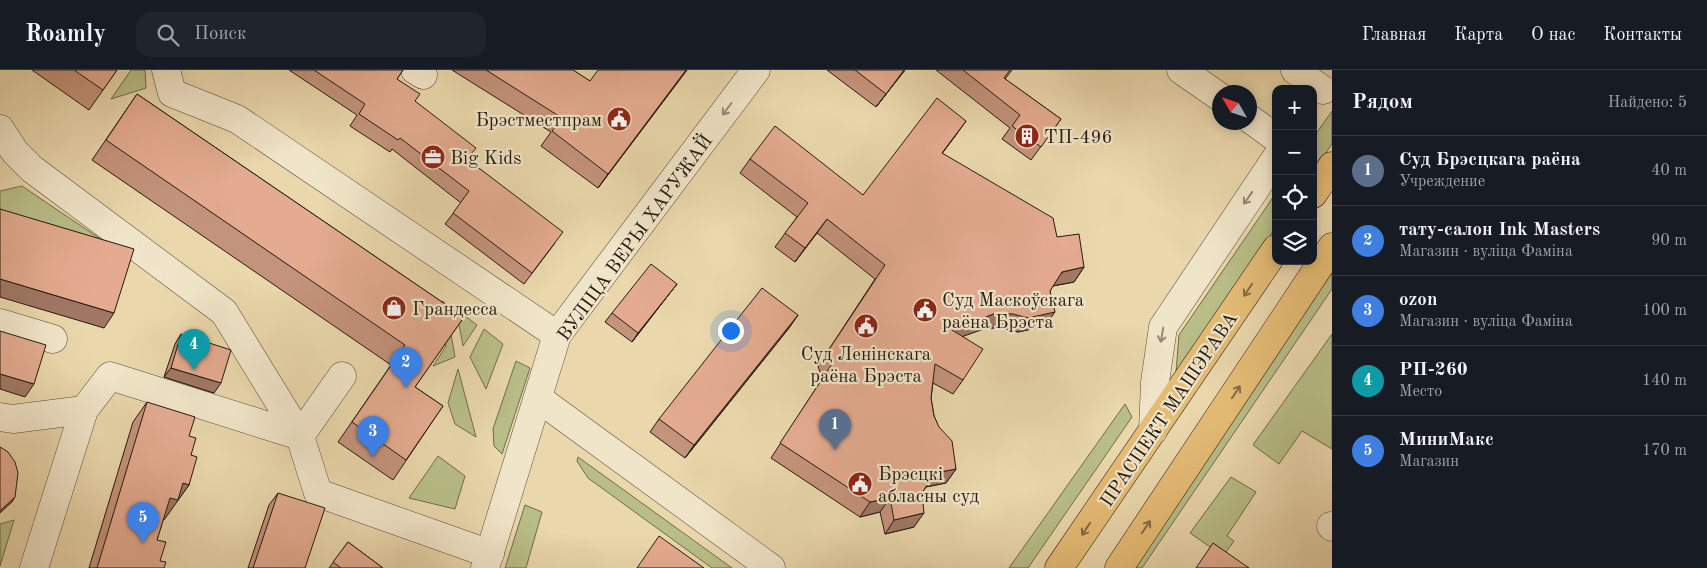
<!DOCTYPE html>
<html lang="ru">
<meta charset="utf-8">
<style>
:root{--surface:#171b24;--page:#20242c;--text:#f1f3f6;--muted:#9ea1a6;--line:#363941;--accent:#ea580c}
body{margin:0;font-family:"Old Standard TT",serif;background:var(--page);color:var(--text)}
.controls{position:absolute;right:15px;top:15px;display:grid;overflow:hidden;border-radius:10px;box-shadow:0 2px 12px #0003}
.controls button{width:45px;height:45px;display:grid;place-items:center;padding:0;border:0;border-bottom:1px solid var(--line);background:var(--surface);color:var(--text);font:25px sans-serif}
.compass{position:absolute;left:1212px;top:15px;width:45px;height:45px;border-radius:50%;background:var(--surface);box-shadow:0 2px 12px #0003;rotate:309deg}
.you{position:absolute;left:730px;top:260px;width:18px;height:18px;margin:-12px;border:4px solid #fff;border-radius:50%;background:#1a73e8;box-shadow:0 0 0 8px #1a73e833}
.badge{display:grid;place-items:center;width:32px;height:32px;border-radius:50%;background:var(--accent);color:#fff;font-size:16px;font-weight:700}
.pin{position:absolute;translate:-50% -41px;filter:drop-shadow(0 1px 2px #0008)}
.pin::after{content:'';position:absolute;top:26px;width:18px;height:15px;background:inherit;clip-path:polygon(0 0,100% 0,50% 100%)}
.list{margin:0;padding:0;list-style:none}
h2{display:flex;justify-content:space-between;align-items:center;height:65px;margin:0;padding:0 20px;font-size:21px}
h2 small{font-size:16px;font-weight:400;color:var(--muted)}
.list li{display:grid;grid-template-columns:32px 1fr auto;gap:15px;align-items:center;box-sizing:border-box;height:70px;padding:0 20px;border-top:1px solid var(--line)}
.list b{display:block;font-size:19px;white-space:nowrap}
.list p{margin:0;font-size:16px;white-space:nowrap;color:var(--muted)}
.list em{font-size:16px;font-style:normal;color:var(--muted)}
.icon{flex:none;width:28px;height:28px;fill:none;stroke:currentColor;stroke-width:2;stroke-linecap:round;stroke-linejoin:round}
.map{position:relative;flex:none;width:1332px;height:498px;overflow:hidden}
header{display:flex;align-items:center;gap:30px;box-sizing:border-box;height:70px;padding:0 25px;background:var(--surface);border-bottom:1px solid var(--line)}
header strong{font-size:24px}
nav{display:flex;gap:28px;margin-inline-start:auto;font-size:18px}
.search{width:350px;height:45px;background:var(--page);display:flex;align-items:center;gap:12px;box-sizing:border-box;padding:0 18px;border-radius:15px;color:var(--muted);font-size:19px}
main{display:flex}
aside{flex:1;background:var(--surface)}
.map>svg:first-child{display:block}
.green{fill:#b9be88;stroke:#6e6c4c}
.lines{fill:none;stroke-linecap:round;stroke-linejoin:round}
.minor-casing{stroke:#564a38;stroke-width:29}
.major-casing{stroke:#241b11;stroke-width:29}
.minor{stroke:#f1e5c9;stroke-width:28}
.major{stroke:#e5bc76;stroke-width:28}
.wall{fill:#c4937c;stroke:#241b11}
.shaded-wall{fill:#a07865;stroke:#241b11}
.building{fill:#e4ab90;stroke:#241b11}
.oneway{stroke:#958a76}
.oneway2{stroke:#846c44}
.labels{text-anchor:middle;stroke-width:4.5;stroke-linejoin:round;paint-order:stroke}
.poi-label{font-size:19px;fill:#241b11;stroke:#f1e5c9;text-anchor:start}
.street-label{font-size:19px;fill:#241b11;stroke:#f1e5c9}
</style>
<header>
<strong>Roamly</strong>
<div class="search"><svg class="icon" aria-label="search" viewBox="0 0 24 24"><circle cx="10" cy="10" r="6"/><path d="M15 15l6 6"/></svg>Поиск</div>
<nav><a>Главная</a><a>Карта</a><a>О нас</a><a>Контакты</a></nav>
</header>
<main>
<div class="map">
<svg width="1332" height="498" viewBox="0 0 1332 498">
<rect width="100%" height="100%" fill="#ead7ac"/>
<filter id="stains"><feTurbulence type="fractalNoise" baseFrequency=".004" numOctaves="4"/><feColorMatrix values="0 0 0 0 .2 0 0 0 0 .09 0 0 0 0 .02 0 0 0 .5 -.17"/></filter>
<radialGradient id="worn" r=".72"><stop offset=".6" stop-color="#630" stop-opacity="0"/><stop offset="1" stop-color="#630" stop-opacity=".3"/></radialGradient>
<!-- green -->
<g class="green">
<polygon points="131,0 145,0 146,18 111,29"/>
<polygon points="1332,41 1332,74 1313,102 1313,68"/>
<polygon points="22,116 127,187 0,156 0,121"/>
<polygon points="1276,123 1276,157 1176,302 1179,265"/>
<polygon points="1332,202 1332,219 1142,498 1130,498"/>
<polygon points="443,231 446,236 455,287 433,296 446,276 436,245 427,236"/>
<polygon points="456,239 477,255 463,276"/>
<polygon points="484,259 503,274 486,319 470,287"/>
<polygon points="1332,264 1332,379 1302,361 1279,394 1253,375"/>
<polygon points="516,291 530,298 502,384 494,376 493,359"/>
<polygon points="458,299 476,367 455,354 448,333"/>
<polygon points="1125,334 1132,347 1028,498 1009,498"/>
<polygon points="438,386 465,406 455,439 409,428"/>
<polygon points="578,387 732,498 712,498 588,408 577,391"/>
<polygon points="1231,407 1256,422 1227,466 1234,471 1223,486 1190,463"/>
<polygon points="525,435 542,442 526,498 505,498"/>
<polygon points="14,450 0,496 0,454"/>
</g>
<g class="lines">
<defs>
<g id="minor">
<polyline points="166,0 172,23 237,49 557,265"/>
<polyline points="415,0 423,5"/>
<polyline points="1181,0 1220,27"/>
<polyline points="1295,0 1323,20"/>
<polyline points="1250,49 1276,68"/>
<polyline points="0,59 15,82 32,99 224,242 300,366 318,423 490,484"/>
<polyline points="0,253 53,269"/>
<polyline points="539,329 771,498"/>
<polyline points="0,347 13,349 84,340"/>
<polyline points="1153,361 1155,312 1163,257 1276,88"/>
<polyline points="300,366 342,306"/>
<polyline points="1331,456 1332,457"/>
<polyline points="34,498 84,340 110,306 300,366"/>
<polyline points="485,498 557,265 756,0"/>
</g>
<g id="major">
<polyline points="1313,124 1332,96"/>
<polyline points="1059,498 1276,179"/>
<polyline points="1119,498 1332,177"/>
</g>
</defs>
<!-- minor casing -->
<use href="#minor" class="minor-casing"/>
<!-- major casing -->
<use href="#major" class="major-casing"/>
<!-- minor -->
<use href="#minor" class="minor"/>
<!-- major -->
<use href="#major" class="major"/>
</g>
<!-- wall -->
<g class="wall">
<polygon points="32,0 117,0 89,40"/>
<polygon points="289,0 403,0 397,9 415,31 467,90 555,173 524,214 445,154 461,133 392,79 390,82 350,56 357,45"/>
<polygon points="452,0 573,0 590,11 687,0 598,118 541,76 551,62"/>
<polygon points="827,0 905,0 876,37"/>
<polygon points="936,0 1012,0 1005,9 1061,49 1031,90 1002,69 1010,58"/>
<polygon points="137,24 464,247 415,317 443,336 393,410 338,372 391,295 92,90"/>
<polygon points="956,65 942,83 1057,167 1084,197 1074,212 1053,216 1050,221 1045,256 1018,262 1003,258 986,258 963,266 963,310 953,324 933,313 931,328 934,346 956,399 946,413 926,417 922,423 914,457 885,464 880,442 860,447 771,388 822,309 818,296 875,209 817,163 795,192 775,177 797,147 740,103 750,89 863,125"/>
<polygon points="677,214 632,272 605,252 612,243"/>
<polygon points="798,245 789,258 685,388 650,362 659,349"/>
<polygon points="181,264 214,323 164,307 175,274"/>
<polygon points="147,332 189,366 191,385 189,415 163,450 157,470 160,491 164,498 89,498 133,352"/>
<polygon points="278,423 305,498 248,498 269,435"/>
<polygon points="348,472 383,498 329,498"/>
</g>
<!-- shaded-wall -->
<g class="shaded-wall">
<polygon points="686,0 687,0 598,118 608,104"/>
<polygon points="904,0 905,0 876,37 886,24"/>
<polygon points="966,51 956,65 932,97 942,83"/>
<polygon points="827,149 817,163 795,192 805,178"/>
<polygon points="1084,197 1074,212 1052,216 1062,202"/>
<polygon points="0,209 114,243 104,258 0,227"/>
<polygon points="677,214 670,223 632,272 638,263"/>
<polygon points="1055,242 1045,256 1018,262 1003,258 986,258 942,274 952,260 996,243"/>
<polygon points="798,245 789,258 685,388 694,375"/>
<polygon points="171,298 221,313 214,323 164,307"/>
<polygon points="0,304 34,314 25,327 0,319"/>
<polygon points="956,399 946,413 925,417 935,403"/>
<polygon points="183,413 189,415 164,450 156,448 170,428"/>
<polygon points="15,427 12,432 0,443 0,441"/>
<polygon points="890,428 880,442 860,447 870,432"/>
<polygon points="924,443 914,457 885,464 894,450"/>
</g>
<!-- building -->
<g class="building">
<polygon points="74,0 117,0 103,20"/>
<polygon points="314,0 403,0 397,9 420,24 415,31 476,78 467,89 563,162 532,203 453,143 469,121 400,68 398,70 359,44 365,34"/>
<polygon points="486,0 573,0 590,11 598,0 686,0 608,104 552,61 562,48"/>
<polygon points="855,0 904,0 886,24"/>
<polygon points="963,0 1010,0 1004,8 1061,49 1041,77 1012,56 1020,45"/>
<polygon points="137,24 464,247 415,317 443,336 406,390 352,352 405,275 106,70"/>
<polygon points="937,28 966,51 942,83 1053,148 1057,167 1079,164 1084,197 1062,202 1050,221 1055,242 1028,248 1013,244 996,243 952,260 983,279 963,310 935,294 931,328 934,346 939,357 952,371 956,399 935,403 922,423 924,443 894,450 890,428 870,432 780,373 832,294 828,281 885,195 827,149 805,178 785,163 808,133 750,89 775,56 863,125"/>
<polygon points="0,139 134,179 114,243 0,209"/>
<polygon points="651,194 677,214 638,263 612,243"/>
<polygon points="762,218 798,245 694,375 659,349"/>
<polygon points="0,261 46,275 34,314 0,304"/>
<polygon points="181,264 231,280 221,313 171,298"/>
<polygon points="147,332 195,347 189,366 196,368 191,385 197,387 189,415 183,413 178,430 170,428 157,470 166,472 160,491 166,492 164,498 97,498"/>
<polygon points="0,377 8,382 15,392 18,403 15,427 0,441"/>
<polygon points="278,423 325,438 305,498 253,498"/>
<polygon points="659,466 704,498 637,498"/>
<polygon points="348,472 383,498 341,498 333,492"/>
<polygon points="1213,473 1249,498 1196,498"/>
</g>
<!-- one-way arrows -->
<defs><path id="oneway-shaft" d="M-6 0H5M1.5-3L5.5 0L1.5 3" fill="none" stroke-width="1.6" stroke-linecap="round" stroke-linejoin="round" transform="scale(1.25)"/></defs>
<g class="oneway">
<use href="#oneway-shaft" transform="translate(727 39) rotate(127)"/>
<use href="#oneway-shaft" transform="translate(1248 128) rotate(125)"/>
<use href="#oneway-shaft" transform="translate(1162 265) rotate(100)"/>
</g>
<g class="oneway2">
<use href="#oneway-shaft" transform="translate(1248 220) rotate(124)"/>
<use href="#oneway-shaft" transform="translate(1236 322) rotate(-56)"/>
<use href="#oneway-shaft" transform="translate(1146 457) rotate(-56)"/>
<use href="#oneway-shaft" transform="translate(1086 459) rotate(124)"/>
</g>
<!-- icons -->
<defs>
<symbol id="civic-disc" viewBox="-11 -11 22 22"><circle r="9.5" fill="#8f2418" stroke="#f1e5c9"/><path d="M-.6-6.5H3V-4.5H.6V-3L4-1V1h2V6H-6V1h2V-1L-.6-3ZM-1.2 2.5V6h2.4V2.5Z" fill="#fff"/></symbol>
<symbol id="building-disc" viewBox="-11 -11 22 22"><circle r="9.5" fill="#8f2418" stroke="#f1e5c9"/><path d="M-4-6H4V6H1V3H-1V6H-4ZM-2.5-4.3h1.7v1.8h-1.7ZM.8-4.3h1.7v1.8H.8ZM-2.5-1h1.7V.8h-1.7ZM.8-1h1.7V.8H.8Z" fill="#fff"/></symbol>
<symbol id="office-disc" viewBox="-11 -11 22 22"><circle r="9.5" fill="#8f2418" stroke="#f1e5c9"/><path d="M-6-3h4V-5.5h4V-3h4V5H-6ZM-1-4.5V-3h2v-1.5ZM-6 0V1H6V0Z" fill="#fff"/></symbol>
<symbol id="shop-disc" viewBox="-11 -11 22 22"><circle r="9.5" fill="#8f2418" stroke="#f1e5c9"/><path d="M-5-2.5h2.3a2.7 3.5 0 0 1 5.4 0H5L5.5 6h-11ZM-1.5-2.5h3a1.5 2.3 0 0 0-3 0Z" fill="#fff"/></symbol>
</defs>
<g fill-rule="evenodd">
<use href="#civic-disc" x="605" y="35" width="28" height="28"/>
<use href="#building-disc" x="1013" y="52" width="28" height="28"/>
<use href="#office-disc" x="419" y="73" width="28" height="28"/>
<use href="#shop-disc" x="380" y="224" width="28" height="28"/>
<use href="#civic-disc" x="911" y="226" width="28" height="28"/>
<use href="#civic-disc" x="852" y="242" width="28" height="28"/>
<use href="#civic-disc" x="846" y="400" width="28" height="28"/>
</g>
<g class="labels">
<!-- poi labels -->
<g class="poi-label">
<text x="602" y="56" text-anchor="end">Брэстместпрам</text>
<text x="1044" y="73">ТП-496</text>
<text x="450" y="94">Big Kids</text>
<text x="942" y="236">Суд Маскоўскага<tspan x="942" dy="22">раёна Брэста</tspan></text>
<text x="412" y="245">Грандесса</text>
<text x="866" y="290" text-anchor="middle">Суд Ленінскага<tspan x="866" dy="22">раёна Брэста</tspan></text>
<text x="878" y="410">Брэсцкі<tspan x="878" dy="22">абласны суд</tspan></text>
</g>
<!-- street labels -->
<g class="street-label">
<text transform="translate(634 167) rotate(-54)" y="7">ВУЛІЦА ВЕРЫ ХАРУЖАЙ</text>
<text transform="translate(1168 339) rotate(-56)" y="7">ПРАСПЕКТ МАШЭРАВА</text>
</g>
</g>
<rect width="100%" height="100%" filter="url(#stains)"/>
<rect width="100%" height="100%" fill="url(#worn)"/>
</svg>
<div class="controls">
<button>+</button>
<button>−</button>
<button><svg class="icon" aria-label="locate" viewBox="0 0 24 24"><circle cx="12" cy="12" r="6"/><path d="M12 2v4M12 18v4M2 12h4M18 12h4"/></svg></button>
<button><svg class="icon" aria-label="layers" viewBox="0 0 24 24"><path d="M12 4l9 5-9 5-9-5zM3 14l9 5 9-5"/></svg></button>
</div>
<svg class="compass" viewBox="-18 -18 36 36"><path d="M0-13l5 13h-10z" fill="#e53935"/><path d="M0 13l5-13h-10z" fill="#9ea1a6"/></svg>
<div class="you"></div>
<div class="pin badge" style="left:835px;top:380px;background:#5c6f8a">1</div>
<div class="pin badge" style="left:406px;top:318px;background:#3f7fe0">2</div>
<div class="pin badge" style="left:373px;top:387px;background:#3f7fe0">3</div>
<div class="pin badge" style="left:194px;top:300px;background:#0f9aa8">4</div>
<div class="pin badge" style="left:143px;top:473px;background:#3f7fe0">5</div>
</div>
<aside>
<h2>Рядом<small>Найдено: 5</small></h2>
<ul class="list">
<li><span class="badge" style="background:#5c6f8a">1</span><div><b>Суд Брэсцкага раёна</b><p>Учреждение</p></div><em>40 m</em></li>
<li><span class="badge" style="background:#3f7fe0">2</span><div><b>тату-салон Ink Masters</b><p>Магазин · вуліца Фаміна</p></div><em>90 m</em></li>
<li><span class="badge" style="background:#3f7fe0">3</span><div><b>ozon</b><p>Магазин · вуліца Фаміна</p></div><em>100 m</em></li>
<li><span class="badge" style="background:#0f9aa8">4</span><div><b>РП-260</b><p>Место</p></div><em>140 m</em></li>
<li><span class="badge" style="background:#3f7fe0">5</span><div><b>МиниМакс</b><p>Магазин</p></div><em>170 m</em></li>
</ul>
</aside>
</main>
